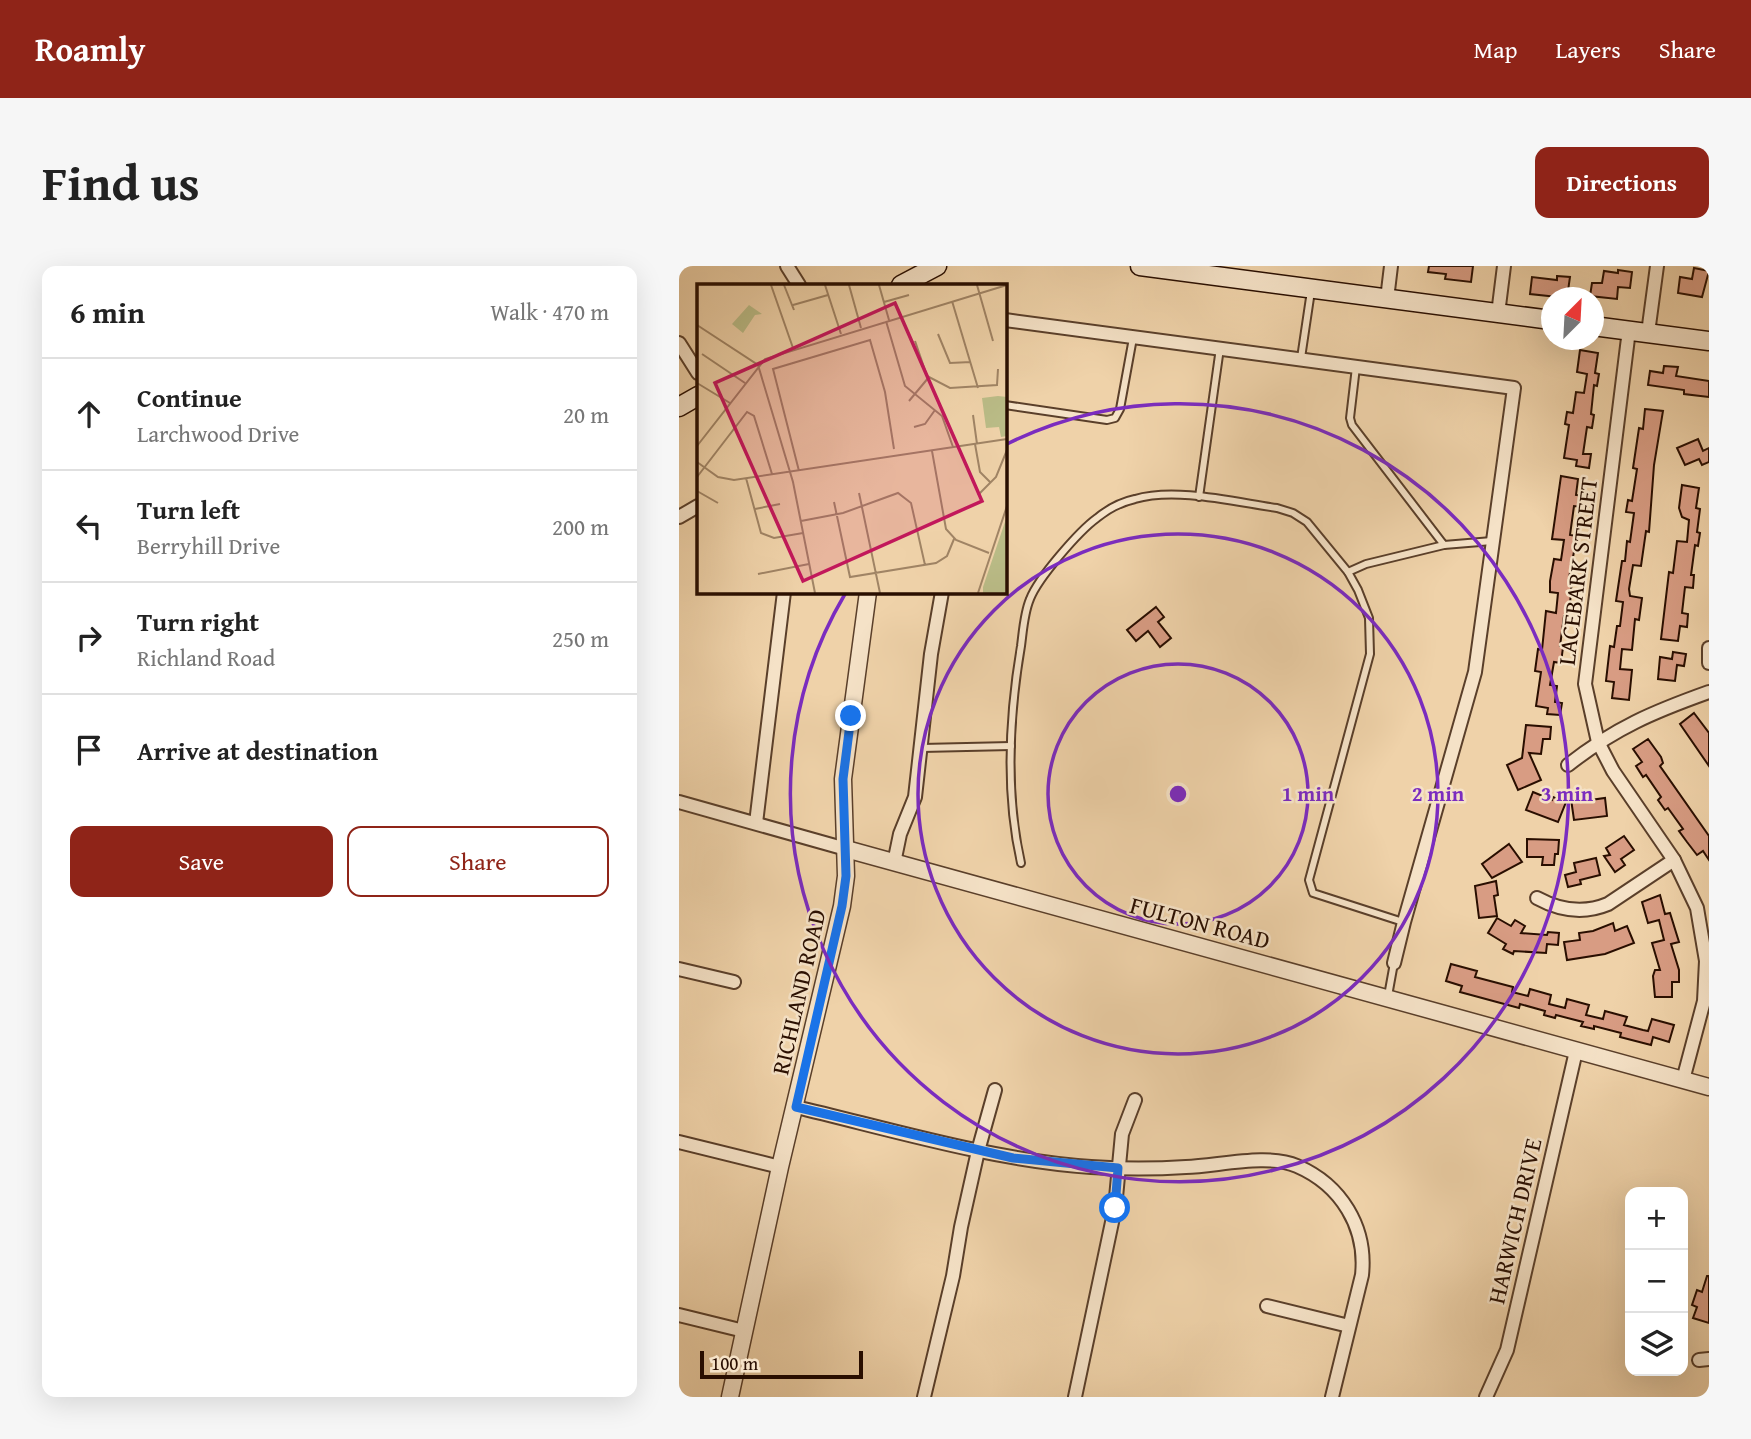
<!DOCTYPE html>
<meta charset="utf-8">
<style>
:root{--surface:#fff;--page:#f6f6f6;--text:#222;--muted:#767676;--line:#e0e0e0;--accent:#8f2418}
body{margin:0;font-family:"Gentium Book Plus",serif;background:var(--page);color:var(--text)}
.controls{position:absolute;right:21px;bottom:21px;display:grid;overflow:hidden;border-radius:14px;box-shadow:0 7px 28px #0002}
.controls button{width:63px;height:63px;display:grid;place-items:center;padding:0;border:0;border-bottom:2px solid var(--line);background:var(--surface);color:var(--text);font:35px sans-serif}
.compass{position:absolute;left:862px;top:21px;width:63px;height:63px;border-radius:50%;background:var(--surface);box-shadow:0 7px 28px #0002;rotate:24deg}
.scale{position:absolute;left:21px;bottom:18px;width:163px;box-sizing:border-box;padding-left:7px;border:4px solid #290e00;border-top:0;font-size:19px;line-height:24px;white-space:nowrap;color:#290e00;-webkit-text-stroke:5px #f5e2c7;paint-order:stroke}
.stop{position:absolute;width:21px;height:21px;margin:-16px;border:5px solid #1a73e8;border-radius:50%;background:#fff}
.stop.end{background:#1a73e8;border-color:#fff;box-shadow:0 2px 7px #0008}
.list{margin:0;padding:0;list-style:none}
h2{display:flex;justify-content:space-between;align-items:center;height:91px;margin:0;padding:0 28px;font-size:30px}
h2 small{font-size:23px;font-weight:400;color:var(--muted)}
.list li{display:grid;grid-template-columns:46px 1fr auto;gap:21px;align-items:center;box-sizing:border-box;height:112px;padding:0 28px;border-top:2px solid var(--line)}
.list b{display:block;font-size:26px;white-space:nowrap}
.list p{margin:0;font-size:23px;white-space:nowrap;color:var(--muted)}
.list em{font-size:23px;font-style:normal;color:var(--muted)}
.actions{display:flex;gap:14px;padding:21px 28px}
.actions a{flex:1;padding:16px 0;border:2px solid var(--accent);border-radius:14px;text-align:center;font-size:24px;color:var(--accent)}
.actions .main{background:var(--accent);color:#fff}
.icon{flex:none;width:38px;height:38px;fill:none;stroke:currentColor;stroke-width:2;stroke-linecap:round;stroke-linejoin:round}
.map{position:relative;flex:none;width:1030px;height:1131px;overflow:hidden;border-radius:14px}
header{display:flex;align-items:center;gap:42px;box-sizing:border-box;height:98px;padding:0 35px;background:var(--accent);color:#fff}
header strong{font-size:33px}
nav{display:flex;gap:38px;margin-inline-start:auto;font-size:24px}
.intro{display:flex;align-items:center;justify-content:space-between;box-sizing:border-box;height:168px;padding:0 42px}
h1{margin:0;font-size:49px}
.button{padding:18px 32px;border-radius:14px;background:var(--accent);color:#fff;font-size:24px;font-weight:700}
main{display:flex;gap:42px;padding:0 42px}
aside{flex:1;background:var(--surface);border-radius:14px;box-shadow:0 7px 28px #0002}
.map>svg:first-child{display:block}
.building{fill:#d89c83;stroke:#290e00;stroke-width:2}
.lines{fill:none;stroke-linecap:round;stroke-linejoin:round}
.service-casing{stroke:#5a3f2a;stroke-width:10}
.minor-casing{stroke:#5a3f2a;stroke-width:16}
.tertiary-casing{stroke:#5a3f2a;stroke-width:19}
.secondary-casing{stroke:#290e00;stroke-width:21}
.service{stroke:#f5e2c7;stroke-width:6}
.minor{stroke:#f5e2c7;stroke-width:12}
.tertiary{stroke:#f5e2c7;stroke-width:16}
.secondary{stroke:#f5e2c7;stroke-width:18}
.route{stroke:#1a73e8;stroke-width:9}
.ring{fill:none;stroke:#7b2cbf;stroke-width:3.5}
.labels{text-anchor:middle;stroke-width:5;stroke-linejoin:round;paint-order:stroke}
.street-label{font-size:24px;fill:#290e00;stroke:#f5e2c7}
.inset-road{fill:none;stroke:#a08465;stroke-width:2}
.view{fill:#c2185b;fill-opacity:0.15;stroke:#c2185b;stroke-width:3.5}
.inset-edge{fill:none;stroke:#290e00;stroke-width:3.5}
.centre{fill:#7b2cbf;stroke:#f5e2c7;stroke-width:3.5}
.ring-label{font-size:21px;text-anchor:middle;font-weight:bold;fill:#7b2cbf;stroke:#f5e2c7;stroke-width:5;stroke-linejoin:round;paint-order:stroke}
</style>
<header>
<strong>Roamly</strong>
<nav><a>Map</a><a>Layers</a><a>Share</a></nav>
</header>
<div class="intro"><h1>Find us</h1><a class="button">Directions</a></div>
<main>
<aside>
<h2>6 min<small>Walk · 470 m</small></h2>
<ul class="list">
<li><svg class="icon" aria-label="ahead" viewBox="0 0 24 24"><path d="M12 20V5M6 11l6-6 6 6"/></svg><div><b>Continue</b><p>Larchwood Drive</p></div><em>20 m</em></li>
<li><svg class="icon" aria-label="left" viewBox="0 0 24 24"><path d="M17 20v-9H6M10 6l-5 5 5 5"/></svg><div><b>Turn left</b><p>Berryhill Drive</p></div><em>200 m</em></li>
<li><svg class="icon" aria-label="right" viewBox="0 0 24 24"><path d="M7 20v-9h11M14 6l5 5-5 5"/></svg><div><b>Turn right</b><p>Richland Road</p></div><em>250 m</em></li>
<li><svg class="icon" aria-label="arrive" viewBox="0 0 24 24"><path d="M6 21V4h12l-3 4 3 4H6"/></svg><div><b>Arrive at destination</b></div></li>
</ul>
<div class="actions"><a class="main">Save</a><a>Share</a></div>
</aside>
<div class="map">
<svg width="1030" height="1131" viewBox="0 0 1030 1131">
<rect width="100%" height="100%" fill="#efd2a9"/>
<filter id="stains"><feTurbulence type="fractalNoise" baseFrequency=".00286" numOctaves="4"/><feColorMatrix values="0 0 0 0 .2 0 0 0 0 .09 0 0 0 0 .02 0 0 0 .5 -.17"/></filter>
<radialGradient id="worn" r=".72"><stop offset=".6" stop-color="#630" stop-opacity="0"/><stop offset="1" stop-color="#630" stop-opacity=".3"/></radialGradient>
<!-- building -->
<g class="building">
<polygon points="750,0 794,0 792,16 766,13 767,8 749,6"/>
<polygon points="1015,2 1030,5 1023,31 999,27 1001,11 1013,13"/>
<polygon points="939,4 953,6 951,22 939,21 938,33 911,30 913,17 923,17 925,5 939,7"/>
<polygon points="878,10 891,11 888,32 851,28 853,11 878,14"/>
<polygon points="901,84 919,87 916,107 920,108 918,120 915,119 912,148 915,149 913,162 908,161 904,188 912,188 910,202 897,200 898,194 885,192 890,159 886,158 888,146 894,147 897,126 905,127 908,108 898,106"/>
<polygon points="985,100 999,101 997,110 1030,115 1030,131 1005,128 1005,124 969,119 971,105 984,107"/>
<polygon points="966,143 984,145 975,199 970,266 967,265 962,300 954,299 950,323 951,330 963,332 960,354 956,353 953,384 943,383 941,403 953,404 950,434 933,432 935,416 927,415 931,380 935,381 938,360 941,360 944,336 937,335 943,295 946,295 948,275 951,276 955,247 947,246 949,234 953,235 958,203 954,202 960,162 964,163"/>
<polygon points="1019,173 1024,185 1030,182 1030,196 1023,199 1020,193 1006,199 998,182"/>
<polygon points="882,210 899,213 897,229 904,230 903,241 895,240 891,269 898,270 890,312 893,312 891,338 889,350 885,350 881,380 884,381 882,397 875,396 871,419 878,420 876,436 883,437 881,449 868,448 869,442 857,440 862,406 856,405 859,383 863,384 867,345 877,347 879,327 871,326 871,315 875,293 882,294 885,274 873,273"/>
<polygon points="1003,219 1020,222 1017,242 1021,243 1018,266 1021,267 1019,280 1016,279 1012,309 1015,309 1014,322 1006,321 1003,347 1009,348 1008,361 1001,360 999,375 982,373 990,306 994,307 998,275 1008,276 1010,254 1003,251 1000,242"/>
<polygon points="477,341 485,351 479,356 492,372 481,381 469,365 457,375 448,364"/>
<polygon points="994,386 1007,388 1005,400 998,399 996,415 979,413 981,391 993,393"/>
<polygon points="1015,447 1030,467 1030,500 1001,458"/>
<polygon points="847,459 872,461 871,473 864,473 862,488 850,487 862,514 839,524 828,499 843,492"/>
<polygon points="969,473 982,491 984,497 981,500 1030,570 1030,594 1024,585 1018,589 1008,576 1000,565 1004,563 989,542 986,544 979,534 982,531 967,509 964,511 957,500 963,496 954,483"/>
<polygon points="854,526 873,534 874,531 887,536 879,556 847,544"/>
<polygon points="904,531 904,535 926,532 928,550 895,554 892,533"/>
<polygon points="945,570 955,584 942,593 946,599 936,606 925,590 931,589 927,582"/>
<polygon points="848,573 880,574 879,588 876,588 875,599 863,599 864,591 848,591"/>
<polygon points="830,578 843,596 813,612 803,598"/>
<polygon points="917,592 921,609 901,614 902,618 889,621 886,609 897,606 895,597"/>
<polygon points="817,615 819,629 815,630 818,650 800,652 796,620"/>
<polygon points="981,629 986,648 991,647 1000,676 992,678 1000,704 1000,716 993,716 993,731 976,731 974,710 976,704 981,704 973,677 985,674 980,654 969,657 963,636"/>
<polygon points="818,652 832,660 836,654 846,660 842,667 868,669 869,666 880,667 879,679 868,678 867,687 835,685 834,688 824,683 827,678 809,667"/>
<polygon points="934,657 936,665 948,660 955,677 926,688 888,694 885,676 901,674 900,667 914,665"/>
<polygon points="772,698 798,705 796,711 834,721 833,726 849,730 851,723 872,729 870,738 886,742 888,733 910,739 907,749 924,753 926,745 948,751 945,759 964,764 969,765 973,753 995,759 990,776 974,771 972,779 941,771 942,767 915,760 915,763 902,760 904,756 877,749 876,752 865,749 866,745 841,738 840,742 781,726 783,720 767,715"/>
<polygon points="1028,1010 1030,1010 1030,1057 1014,1052 1018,1041 1013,1039 1018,1024 1023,1026"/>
</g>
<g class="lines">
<defs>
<g id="service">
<polyline points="622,92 632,25"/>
<polyline points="677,101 671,152 673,159 765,279 813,275"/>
<polyline points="326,139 428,154 436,152 441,143 454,72"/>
<polyline points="520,231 541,82"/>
<polyline points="669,306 687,298 765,279"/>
<polyline points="243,482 332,480"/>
<path d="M 342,597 C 326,526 330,451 342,380 C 344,365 345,347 351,333 C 359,312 400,265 418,252 C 429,243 442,236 456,233 C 496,221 556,236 598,242 L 614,247 L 628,256 L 669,306 L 679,324 L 690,352 L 691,388 L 630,614 L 634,627 L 724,656"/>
<polyline points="709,730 715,697"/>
</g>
<g id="minor">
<polyline points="108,0 120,19"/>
<polyline points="708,33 712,0"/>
<polyline points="819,48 825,0"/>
<polyline points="326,54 835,122 796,406 725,656 715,697"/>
<polyline points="950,64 906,418 919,476 934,505 995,594 1018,642 1027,695 1025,735 1004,814"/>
<polyline points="969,67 978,0"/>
<polyline points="0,77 19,107"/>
<polyline points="0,251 19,240"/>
<polyline points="1030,382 1030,397"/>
<path d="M 889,499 C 936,462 974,446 1030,426"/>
<polyline points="0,536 167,583"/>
<polyline points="77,557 105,326"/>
<polyline points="215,597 221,568 236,531 252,388 263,326"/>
<path d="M 858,632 C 880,644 905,648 929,638 L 995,594"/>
<polyline points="0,703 55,716"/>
<path d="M 117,841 C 214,864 312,894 412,901 C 443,903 476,903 507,901 C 539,900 589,887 618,900 C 662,919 688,961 683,1009 L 653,1131"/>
<polyline points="0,876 101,901"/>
<polyline points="588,1040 670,1060"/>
<polyline points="0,1049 65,1065"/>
<polyline points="1020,1094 1030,1093"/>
<polyline points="245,1131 274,1010 282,961 299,885 316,824"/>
<polyline points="396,1131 436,942 443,868 456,834"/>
<polyline points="807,1131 828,1084 897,785"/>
</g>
<g id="tertiary">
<polyline points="167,583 1030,821"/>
<polyline points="51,1131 101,901 163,640 167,610 164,513 189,326"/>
</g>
<g id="secondary">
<polyline points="461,0 872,54"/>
<polyline points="222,19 258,0"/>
<polyline points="914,60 1030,75"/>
<polyline points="0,141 19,130"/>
</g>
</defs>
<!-- service casing -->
<use href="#service" class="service-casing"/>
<!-- minor casing -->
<use href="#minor" class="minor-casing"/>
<!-- tertiary casing -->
<use href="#tertiary" class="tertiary-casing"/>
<!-- secondary casing -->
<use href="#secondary" class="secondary-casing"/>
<!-- service -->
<use href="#service" class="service"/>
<!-- minor -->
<use href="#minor" class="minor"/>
<!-- tertiary -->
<use href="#tertiary" class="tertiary"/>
<!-- secondary -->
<use href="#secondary" class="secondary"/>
</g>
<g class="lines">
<!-- route -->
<polyline class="route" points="172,450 164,513 167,610 163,640 117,841 334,892 439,902 436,942"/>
</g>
<!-- distance rings -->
<g class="ring">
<circle cx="499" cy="528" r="130"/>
<circle cx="499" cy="528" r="260"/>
<path d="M328 178A389 389 0 1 1 166 328"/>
</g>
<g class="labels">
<!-- street labels -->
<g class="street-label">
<text transform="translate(899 305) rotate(-83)" y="8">LACEBARK STREET</text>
<text transform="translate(521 657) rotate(15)" y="8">FULTON ROAD</text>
<text transform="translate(120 726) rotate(-77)" y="8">RICHLAND ROAD</text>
<text transform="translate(836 955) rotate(-77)" y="8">HARWICH DRIVE</text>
</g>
</g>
<!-- overview -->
<g transform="translate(18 18)">
<rect width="310" height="310" fill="#efd2a9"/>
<path d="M 52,21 L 65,30 L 58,31 L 46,49 L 35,40 ZM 301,112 L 310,113 L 310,152 L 304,153 L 302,143 L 289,144 L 285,114 ZM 310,232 L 310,309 L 286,309 L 286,303 Z" fill="#babc87"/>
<path class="inset-road" d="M 74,1 L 96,64M 87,1 L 97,26M 128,1 L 144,50M 152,1 L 164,44M 182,1 L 192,36M 280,1 L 296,57M 255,17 L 281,104M 187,18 L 212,11M 96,21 L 131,11M 189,37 L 208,102 L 245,132 L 256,163M 0,41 L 61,81 L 96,198 L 118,309M 241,50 L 253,79 L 274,78M 218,57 L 230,92 L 253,104 L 300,101 L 301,85M 5,70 L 48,99M 0,99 L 33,119M 212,117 L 232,93M 276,131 L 280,160M 217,143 L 228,140 L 238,126M 278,160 L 283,188 L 294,199M 0,162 L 68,75 L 310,1M 235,167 L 249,245 L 259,256 L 292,269M 0,178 L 21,193 L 37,196 L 310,155M 102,187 L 76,85 L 173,56 L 188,108 L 197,165M 0,193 L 50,128 L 57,132 L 75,190M 49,194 L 64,249 L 77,254 L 106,249M 0,207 L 21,219M 162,209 L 183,309M 281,211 L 299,193 L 310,166M 137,218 L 153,293 L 239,279 L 250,272 L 257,255M 58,225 L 83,220M 104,237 L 146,229 L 201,209 L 214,219 L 228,281M 61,290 L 112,280M 281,309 L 310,222"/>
<path class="view" d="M 198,19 L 285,217 L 106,297 L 18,99 Z"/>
<rect width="310" height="310" class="inset-edge"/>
</g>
<circle cx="499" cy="528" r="10" class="centre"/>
<g class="ring-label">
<text x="629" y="535">1 min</text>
<text x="759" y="535">2 min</text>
<text x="888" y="535">3 min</text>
</g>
<rect width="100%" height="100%" filter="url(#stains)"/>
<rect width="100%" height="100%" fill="url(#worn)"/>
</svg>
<div class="controls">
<button>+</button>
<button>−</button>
<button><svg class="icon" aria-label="layers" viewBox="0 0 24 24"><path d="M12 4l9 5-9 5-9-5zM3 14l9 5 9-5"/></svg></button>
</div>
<svg class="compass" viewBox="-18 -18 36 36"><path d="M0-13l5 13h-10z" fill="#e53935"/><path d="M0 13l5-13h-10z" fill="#767676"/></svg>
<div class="scale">100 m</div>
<div class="stop" style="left:436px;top:942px"></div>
<div class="stop end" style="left:172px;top:450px"></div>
</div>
</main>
